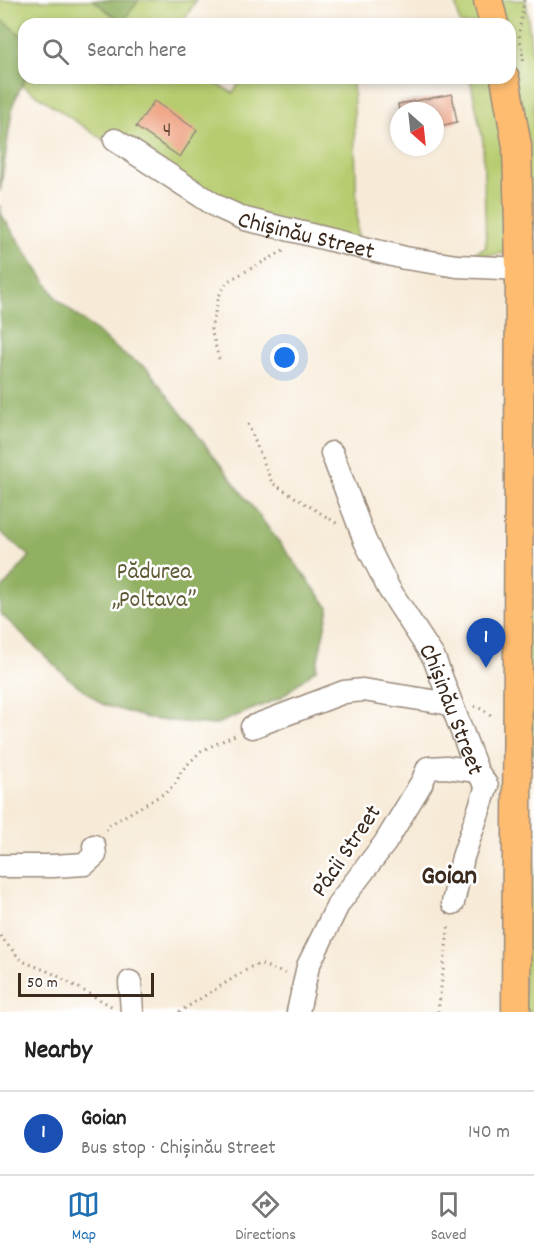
<!DOCTYPE html>
<meta charset="utf-8">
<style>
:root{--surface:#fff;--page:#f2f2f2;--text:#222;--muted:#767676;--line:#e0e0e0;--accent:#1f6fb2}
body{margin:0;font-family:Dekko,sans-serif;background:var(--page);color:var(--text)}
.compass{position:absolute;left:390px;top:102px;width:54px;height:54px;border-radius:50%;background:var(--surface);box-shadow:0 3px 9px #0003;rotate:153deg}
.scale{position:absolute;left:18px;bottom:15px;width:136px;box-sizing:border-box;padding-left:6px;border:3px solid #3b2a1e;border-top:0;font-size:16px;line-height:21px;white-space:nowrap;color:#3b2a1e;-webkit-text-stroke:4px #fff;paint-order:stroke}
.you{position:absolute;left:285px;top:358px;width:21px;height:21px;margin:-15px;border:4px solid #fff;border-radius:50%;background:#1a73e8;box-shadow:0 0 0 9px #1a73e833}
.badge{display:grid;place-items:center;width:39px;height:39px;border-radius:50%;background:var(--accent);color:#fff;font-size:20px;font-weight:700}
.pin{position:absolute;translate:-50% -50px;filter:drop-shadow(0 2px 3px #0008)}
.pin::after{content:'';position:absolute;top:32px;width:21px;height:18px;background:inherit;clip-path:polygon(0 0,100% 0,50% 100%)}
.list{margin:0;padding:0;list-style:none}
h2{display:flex;justify-content:space-between;align-items:center;height:78px;margin:0;padding:0 24px;font-size:26px}
h2 small{font-size:20px;font-weight:400;color:var(--muted)}
.list li{display:grid;grid-template-columns:39px 1fr auto;gap:18px;align-items:center;box-sizing:border-box;height:84px;padding:0 24px;border-top:2px solid var(--line)}
.list b{display:block;font-size:22px;white-space:nowrap}
.list p{margin:0;font-size:20px;white-space:nowrap;color:var(--muted)}
.list em{font-size:20px;font-style:normal;color:var(--muted)}
.icon{flex:none;width:33px;height:33px;fill:none;stroke:currentColor;stroke-width:2;stroke-linecap:round;stroke-linejoin:round}
.map{position:relative;flex:none;width:534px;height:1012px;overflow:hidden}
.search{position:absolute;background:var(--surface);box-shadow:0 3px 9px #0003;left:18px;right:18px;top:18px;height:66px;display:flex;align-items:center;gap:15px;box-sizing:border-box;padding:0 21px;border-radius:18px;color:var(--muted);font-size:22px}
.sheet{height:162px;background:var(--surface)}
nav{display:flex;justify-content:space-around;align-items:center;box-sizing:border-box;height:84px;border-top:2px solid var(--line);background:var(--surface);font-size:16px;color:var(--muted)}
nav a{display:grid;justify-items:center;gap:3px}
nav .on{color:var(--accent)}
.map>svg:first-child{display:block}
.green{fill:#b7cc70;stroke:#797b47;stroke-width:1.5}
.forest{fill:#91b062;stroke:#666d40;stroke-width:1.5}
.building{fill:#efa586}
.lines{fill:none;stroke-linecap:round;stroke-linejoin:round}
.minor-casing{stroke:#998a7b;stroke-width:25}
.major-casing{stroke:#998a7b;stroke-width:31}
.path{stroke:#998a7b;stroke-width:3;stroke-dasharray:1.5 4.5;stroke-linecap:butt}
.minor{stroke:#fff;stroke-width:22}
.major{stroke:#fdbc70;stroke-width:28}
.labels{text-anchor:middle;stroke-width:5;stroke-linejoin:round;paint-order:stroke}
.number-label{font-size:21px;fill:#684938}
.street-label{font-size:24px;fill:#3b2a1e;stroke:#fff}
.park-label{font-size:24px;fill:#605b37;stroke:#fff}
.quarter-label{font-size:27px;font-weight:bold;fill:#3b2a1e;stroke:#fff}
</style>
<div class="map">
<svg width="534" height="1012" viewBox="0 0 534 1012">
<rect width="100%" height="100%" fill="#fff"/>
<filter id="ink" filterUnits="userSpaceOnUse"><feTurbulence type="fractalNoise" baseFrequency=".0167" numOctaves="2"/><feDisplacementMap in="SourceGraphic" scale="12" xChannelSelector="R" yChannelSelector="G"/><feConvolveMatrix kernelMatrix="1 2 1 2 8 2 1 2 1" color-interpolation-filters="sRGB"/></filter>
<filter id="wash" filterUnits="userSpaceOnUse"><feTurbulence type="fractalNoise" baseFrequency=".008" numOctaves="4" result="noise"/><feDisplacementMap in="SourceGraphic" scale="24" xChannelSelector="R" yChannelSelector="G"/><feGaussianBlur stdDeviation="1.35" result="paint"/><feColorMatrix in="noise" values="0 0 0 0 0 0 0 0 0 0 0 0 0 0 0 0 0 1.4 0 .05"/><feComposite in="paint" operator="in"/></filter>
<g filter="url(#wash)">
<rect width="100%" height="100%" fill="#f7ebd8"/>
<!-- green -->
<g class="green">
<polygon points="0,0 93,0 122,22 139,0 196,0 182,24 24,24 24,37 0,19"/>
<polygon points="455,0 480,0 485,24 460,24"/>
<polygon points="496,0 526,0 534,74 534,756 526,738 510,24 500,24"/>
<polygon points="25,78 206,78 233,93 242,78 353,78 358,242 266,219 108,143 22,85"/>
<polygon points="470,78 496,78 510,151 510,253 467,257 486,247 483,141"/>
<polygon points="534,840 534,1012 524,1012 523,844"/>
</g>
<!-- forest -->
<g class="forest">
<polygon points="93,0 139,0 122,22"/>
<polygon points="0,19 24,37 25,78 13,104 0,192"/>
<polygon points="0,205 1,214 10,228 57,299 123,354 147,368 329,608 316,669 280,698 214,725 150,719 102,704 67,677 0,613 0,591 30,556 0,532"/>
</g>
<g id="blocks">
<!-- building -->
<g class="building">
<polygon points="452,94 457,122 453,123 435,127 435,111 399,111 398,104"/>
<polygon points="154,101 197,130 180,157 136,127"/>
</g>
</g>
</g>
<g filter="url(#ink)">
<use href="#blocks" fill-opacity="0" stroke="#998a7b" stroke-width="1.5"/>
<g class="lines">
<defs>
<g id="minor">
<path id="s1" d="M 115,140 L 218,207 L 245,219 L 405,258 L 457,266 L 520,269"/>
<path id="s2" d="M 332,453 L 365,541 L 389,589 L 434,658 L 477,771 L 487,786 L 463,857 L 453,903"/>
<polyline points="252,727 344,692 363,690 451,704"/>
<polyline points="0,866 53,866 85,864 95,855 94,846"/>
<polyline points="130,982 132,1012"/>
<polyline points="298,1012 308,966 339,903 385,843 422,782 428,768 446,767 477,771"/>
</g>
<g id="major">
<polyline points="488,0 494,24"/>
<polyline points="505,78 517,146 520,269 516,1012"/>
</g>
</defs>
<!-- minor casing -->
<use href="#minor" class="minor-casing"/>
<!-- major casing -->
<use href="#major" class="major-casing"/>
<!-- path -->
<g class="path">
<polyline points="524,0 519,33 524,63"/>
<polyline points="219,359 211,329 219,296 228,281 285,250"/>
<polyline points="248,424 272,483 338,524"/>
<polyline points="474,706 484,710 493,718"/>
<polyline points="106,830 109,825 165,793 175,785 182,770 201,751 235,735"/>
<polyline points="0,936 22,961 52,973 113,1007"/>
<polyline points="179,1012 251,967 260,964 286,974"/>
<polyline points="438,1012 449,923"/>
</g>
<!-- minor -->
<use href="#minor" class="minor"/>
<!-- major -->
<use href="#major" class="major"/>
</g>
</g>
<g class="labels">
<!-- number labels -->
<g class="number-label">
<text x="167" y="136">4</text>
</g>
<!-- street labels -->
<g class="street-label">
<text dy="8" stroke="none"><textPath href="#s1" startOffset="216">Chișinău Street</textPath></text>
<text dy="8" stroke="none"><textPath href="#s2" startOffset="284">Chișinău Street</textPath></text>
<text transform="translate(345 850) rotate(-56)" y="8">Păcii Street</text>
</g>
<!-- park labels -->
<g class="park-label">
<text x="154" y="578">Pădurea<tspan x="154" dy="28">„Poltava”</tspan></text>
</g>
<!-- quarter labels -->
<g class="quarter-label">
<text x="449" y="883">Goian</text>
</g>
</g>
</svg>
<svg class="compass" viewBox="-18 -18 36 36"><path d="M0-13l5 13h-10z" fill="#e53935"/><path d="M0 13l5-13h-10z" fill="#767676"/></svg>
<div class="scale">50 m</div>
<div class="you"></div>
<div class="pin badge" style="left:486px;top:668px;background:#1a4fb4">1</div>
<div class="search"><svg class="icon" aria-label="search" viewBox="0 0 24 24"><circle cx="10" cy="10" r="6"/><path d="M15 15l6 6"/></svg>Search here</div>
</div>
<section class="sheet">
<h2>Nearby<small></small></h2>
<ul class="list">
<li><span class="badge" style="background:#1a4fb4">1</span><div><b>Goian</b><p>Bus stop · Chișinău Street</p></div><em>140 m</em></li>
</ul>
</section>
<nav>
<a class="on"><svg class="icon" aria-label="map" viewBox="0 0 24 24"><path d="M3 6l6-2 6 2 6-2v14l-6 2-6-2-6 2zM9 4v14M15 6v14"/></svg>Map</a>
<a><svg class="icon" aria-label="directions" viewBox="0 0 24 24"><path d="M12 3l9 9-9 9-9-9zM9 14v-3h6M13 9l2 2-2 2"/></svg>Directions</a>
<a><svg class="icon" aria-label="saved" viewBox="0 0 24 24"><path d="M7 4h10v16l-5-4-5 4z"/></svg>Saved</a>
</nav>
